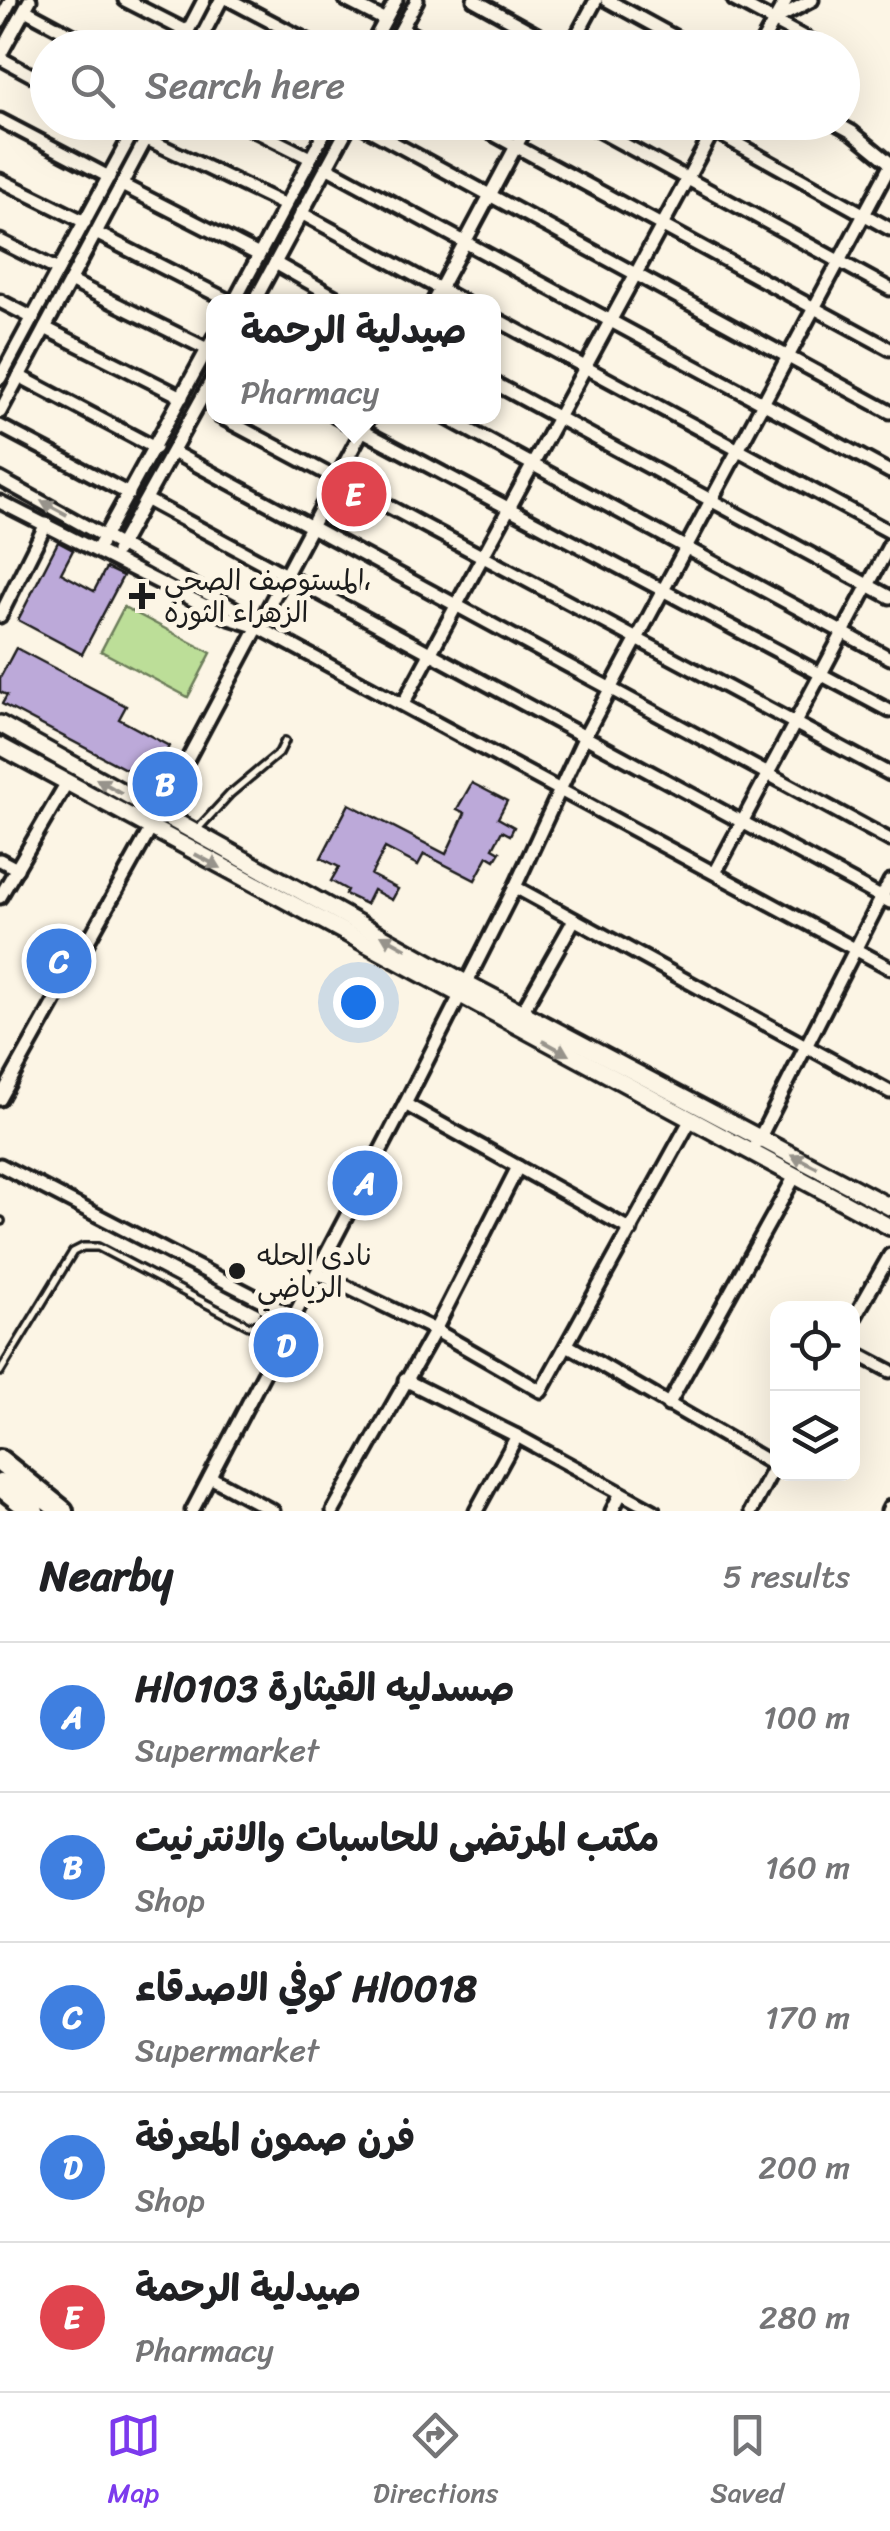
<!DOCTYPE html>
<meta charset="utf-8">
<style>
:root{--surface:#fff;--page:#f2f2f2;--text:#202124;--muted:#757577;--line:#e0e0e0;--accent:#7c3aed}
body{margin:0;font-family:Sriracha,"Playpen Sans Arabic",sans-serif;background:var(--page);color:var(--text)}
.controls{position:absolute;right:30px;bottom:30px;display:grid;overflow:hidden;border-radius:20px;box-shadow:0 10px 40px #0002}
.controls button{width:90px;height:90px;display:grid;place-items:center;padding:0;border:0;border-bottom:2px solid var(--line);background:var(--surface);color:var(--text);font:50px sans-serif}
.you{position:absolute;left:358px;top:1002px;width:35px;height:35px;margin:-25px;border:8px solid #fff;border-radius:50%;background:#1a73e8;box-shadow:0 0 0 15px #1a73e833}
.badge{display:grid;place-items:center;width:65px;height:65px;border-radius:50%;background:var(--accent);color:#fff;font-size:32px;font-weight:700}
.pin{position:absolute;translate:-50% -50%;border:5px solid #fff;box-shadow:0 2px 10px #0006}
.popup{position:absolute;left:206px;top:294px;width:295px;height:130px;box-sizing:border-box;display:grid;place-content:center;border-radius:20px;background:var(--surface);filter:drop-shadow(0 2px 8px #0005);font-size:32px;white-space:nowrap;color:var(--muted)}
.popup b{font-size:38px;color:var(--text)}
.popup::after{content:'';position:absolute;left:50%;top:100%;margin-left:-20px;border:20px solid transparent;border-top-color:var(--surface)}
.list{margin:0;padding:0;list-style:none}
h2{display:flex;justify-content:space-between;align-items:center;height:130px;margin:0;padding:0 40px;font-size:42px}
h2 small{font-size:32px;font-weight:400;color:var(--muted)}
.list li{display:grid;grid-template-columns:65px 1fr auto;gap:30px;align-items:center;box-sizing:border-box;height:150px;padding:0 40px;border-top:2px solid var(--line)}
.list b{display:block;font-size:38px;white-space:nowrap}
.list p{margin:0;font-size:32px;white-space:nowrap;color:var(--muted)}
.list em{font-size:32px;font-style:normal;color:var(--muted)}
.icon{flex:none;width:55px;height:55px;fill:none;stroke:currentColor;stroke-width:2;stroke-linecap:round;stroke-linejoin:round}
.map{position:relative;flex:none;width:890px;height:1511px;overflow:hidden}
.search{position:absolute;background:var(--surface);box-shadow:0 10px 40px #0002;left:30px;right:30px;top:30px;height:110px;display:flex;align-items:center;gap:25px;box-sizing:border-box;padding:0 35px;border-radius:55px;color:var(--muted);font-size:38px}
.sheet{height:880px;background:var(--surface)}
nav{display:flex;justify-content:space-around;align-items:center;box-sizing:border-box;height:140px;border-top:2px solid var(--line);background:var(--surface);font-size:28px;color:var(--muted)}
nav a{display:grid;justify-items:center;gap:5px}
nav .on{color:var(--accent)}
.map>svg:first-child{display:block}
.green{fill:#bcde98;stroke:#6c7d5a;stroke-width:2.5}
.building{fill:#bca9d9;stroke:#1c1c1c;stroke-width:2.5}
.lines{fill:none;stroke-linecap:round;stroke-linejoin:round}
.lane-casing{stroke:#1c1c1c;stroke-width:12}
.street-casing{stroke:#1c1c1c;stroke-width:19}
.secondary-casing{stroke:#1c1c1c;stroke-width:22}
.highway-casing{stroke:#1c1c1c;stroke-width:28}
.lane{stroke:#fcf5e5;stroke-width:5}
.street{stroke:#fcf5e5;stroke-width:11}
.secondary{stroke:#fcf5e5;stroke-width:15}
.highway{stroke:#fcf5e5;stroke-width:20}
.oneway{fill:#97938b}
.poi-dot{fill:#1c1c1c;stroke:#fcf5e5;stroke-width:4}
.labels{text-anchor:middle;stroke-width:10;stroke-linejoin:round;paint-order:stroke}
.poi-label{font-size:28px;fill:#1c1c1c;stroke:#fcf5e5;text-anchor:start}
</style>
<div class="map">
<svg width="890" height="1511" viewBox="0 0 890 1511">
<rect width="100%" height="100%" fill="#fcf5e5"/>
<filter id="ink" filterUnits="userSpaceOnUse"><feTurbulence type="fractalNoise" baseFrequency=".01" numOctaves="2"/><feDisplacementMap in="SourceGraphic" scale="20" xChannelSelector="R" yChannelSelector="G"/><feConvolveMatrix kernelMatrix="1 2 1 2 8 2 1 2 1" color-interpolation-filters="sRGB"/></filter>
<g filter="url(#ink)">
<!-- green -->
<polygon class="green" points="124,607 211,653 188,697 101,651"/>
<!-- building -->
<g class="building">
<polygon points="58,542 73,550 61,573 94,591 106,568 123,576 82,654 18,620"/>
<polygon points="16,648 126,706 119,719 169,746 150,782 2,704 7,695 0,692 0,678"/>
<polygon points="472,783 507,801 498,818 514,827 510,835 502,831 493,848 500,852 495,860 488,856 475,880 424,854 418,865 385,848 371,875 398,889 392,900 373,890 366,904 345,894 347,890 331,881 339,867 321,858 349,804 446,854 465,813 457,809"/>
</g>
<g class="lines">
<defs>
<g id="lane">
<polyline points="196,831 230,794 279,753 285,741"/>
<polyline points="0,1221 1,1221"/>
<polyline points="0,1372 73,1252 83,1247 98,1247 249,1326 260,1324 269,1308"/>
</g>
<g id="street">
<polyline points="125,0 188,32"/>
<polyline points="230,0 321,48"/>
<polyline points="346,0 385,20"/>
<polyline points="474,0 561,48"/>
<polyline points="607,0 695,48"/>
<polyline points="734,0 824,48"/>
<polyline points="25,10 96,48"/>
<polyline points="776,19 812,0"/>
<polyline points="0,21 11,0"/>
<polyline points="402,29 438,48"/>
<polyline points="179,48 204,0"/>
<polyline points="196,48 221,0"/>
<polyline points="370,48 396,0"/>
<polyline points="391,48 417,0"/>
<polyline points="570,48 596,0"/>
<polyline points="759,48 786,0"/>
<polyline points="0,55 30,0"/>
<polyline points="0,58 48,84"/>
<polyline points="0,120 109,177"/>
<polyline points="238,122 310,158"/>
<polyline points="355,122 890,412"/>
<polyline points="471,122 890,349"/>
<polyline points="583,122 890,289"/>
<polyline points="698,122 890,229"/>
<polyline points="834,122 852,132 890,163"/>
<polyline points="147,139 285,205"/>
<polyline points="326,167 890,472"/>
<polyline points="0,180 85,222"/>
<polyline points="122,185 259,255"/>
<polyline points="301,213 464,302"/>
<polyline points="96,233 231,302"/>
<polyline points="0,241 58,270"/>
<polyline points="275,263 344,302"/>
<polyline points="70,281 207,349"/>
<polyline points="0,301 33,318"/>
<polyline points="234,302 330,122"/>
<polyline points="254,302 351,122"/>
<polyline points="433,302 529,122"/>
<polyline points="494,318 890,532"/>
<polyline points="45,328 182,397"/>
<polyline points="19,376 155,448"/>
<polyline points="0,378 138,122"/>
<polyline points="494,383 890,597"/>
<polyline points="0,412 155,122"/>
<polyline points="219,416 890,774"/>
<polyline points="335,416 890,711"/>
<polyline points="443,416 890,658"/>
<polyline points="0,426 129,494"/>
<polyline points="173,452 890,840"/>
<polyline points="0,479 234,608 251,622"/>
<polyline points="147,500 890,902"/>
<polyline points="0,502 229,618 258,627 890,968"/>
<polyline points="97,550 214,337"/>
<polyline points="117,551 214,376"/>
<polyline points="0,616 46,524"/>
<polyline points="403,704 718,122"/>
<polyline points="0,860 17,869"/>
<polyline points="715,873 890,544"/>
<polyline points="515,887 890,1092"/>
<polyline points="0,897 66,784"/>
<polyline points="522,1012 574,920"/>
<polyline points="0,1099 150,830 370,416"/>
<polyline points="405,1104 631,1230"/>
<polyline points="756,1145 890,881"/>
<polyline points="0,1165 294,1317"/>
<polyline points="318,1273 435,1330 541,1391 690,1121"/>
<polyline points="852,1322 890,1255"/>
<polyline points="567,1345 774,1465"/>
<polyline points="852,1351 890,1371"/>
<polyline points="405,1380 517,1436 654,1511"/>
<polyline points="668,1405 795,1176"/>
<polyline points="210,1477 273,1511"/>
<polyline points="192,1511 405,1104 515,887 585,736 890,166"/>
<polyline points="333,1511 435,1330 518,1167"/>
<polyline points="476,1511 517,1436"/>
<polyline points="612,1511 620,1495"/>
<polyline points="751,1511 777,1461"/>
<polyline points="888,1511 890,1507"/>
</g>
<g id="secondary">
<polyline points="0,724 466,983 890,1207"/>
<polyline points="0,746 890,1227"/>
</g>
<g id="highway">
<polyline points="0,1461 62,1511"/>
<polyline points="0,1485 33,1511"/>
</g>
</defs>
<!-- lane casing -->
<use href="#lane" class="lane-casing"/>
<!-- street casing -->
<use href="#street" class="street-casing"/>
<!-- secondary casing -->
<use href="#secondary" class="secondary-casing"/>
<!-- highway casing -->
<use href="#highway" class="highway-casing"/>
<!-- lane -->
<use href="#lane" class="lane"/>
<!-- street -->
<use href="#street" class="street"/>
<!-- secondary -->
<use href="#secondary" class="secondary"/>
<!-- highway -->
<use href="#highway" class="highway"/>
</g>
<!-- one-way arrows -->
<defs><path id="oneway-solid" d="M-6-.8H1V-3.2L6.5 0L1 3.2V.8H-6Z" transform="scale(2.5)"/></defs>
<g class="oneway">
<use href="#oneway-solid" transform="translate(54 508) rotate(-152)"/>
<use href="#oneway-solid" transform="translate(109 786) rotate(-150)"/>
<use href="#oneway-solid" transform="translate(208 861) rotate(28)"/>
<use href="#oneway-solid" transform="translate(394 942) rotate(-151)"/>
<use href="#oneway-solid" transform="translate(556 1048) rotate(29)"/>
<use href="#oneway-solid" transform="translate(804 1161) rotate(-153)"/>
</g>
</g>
<!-- markers -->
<g class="poi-dot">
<path d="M137 581h10v10h10v10h-10v10h-10v-10h-10v-10h10z"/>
<circle cx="237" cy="1271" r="10"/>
</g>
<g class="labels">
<!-- poi labels -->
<g class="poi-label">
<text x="164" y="590">المستوصف الصحي،<tspan x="164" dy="32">الزهراء الثوره</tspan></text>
<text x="257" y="1265">نادي الحله<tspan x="257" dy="32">الرياضي</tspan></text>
</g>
</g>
</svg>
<div class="controls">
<button><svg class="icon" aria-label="locate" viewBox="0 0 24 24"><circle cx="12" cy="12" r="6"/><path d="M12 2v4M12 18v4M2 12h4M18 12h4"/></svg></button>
<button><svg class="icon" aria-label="layers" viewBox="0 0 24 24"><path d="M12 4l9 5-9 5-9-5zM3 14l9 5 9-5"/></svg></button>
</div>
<div class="you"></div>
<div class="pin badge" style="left:365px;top:1183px;background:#3f7fe0">A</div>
<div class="pin badge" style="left:165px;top:784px;background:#3f7fe0">B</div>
<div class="pin badge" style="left:59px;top:961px;background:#3f7fe0">C</div>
<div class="pin badge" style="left:286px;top:1345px;background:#3f7fe0">D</div>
<div class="pin badge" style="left:354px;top:494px;background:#e0444e">E</div>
<div class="popup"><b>صيدلية الرحمة</b>Pharmacy</div>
<div class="search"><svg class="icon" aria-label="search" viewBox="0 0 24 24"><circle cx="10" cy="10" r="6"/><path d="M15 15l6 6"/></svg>Search here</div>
</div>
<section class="sheet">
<h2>Nearby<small>5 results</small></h2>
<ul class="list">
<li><span class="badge" style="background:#3f7fe0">A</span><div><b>Hl0103 صسدليه القيثارة</b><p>Supermarket</p></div><em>100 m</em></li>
<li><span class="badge" style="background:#3f7fe0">B</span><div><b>مكتب المرتضى للحاسبات والانترنيت</b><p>Shop</p></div><em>160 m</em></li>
<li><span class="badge" style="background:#3f7fe0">C</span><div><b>كوفي الاصدقاء Hl0018</b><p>Supermarket</p></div><em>170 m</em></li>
<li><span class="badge" style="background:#3f7fe0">D</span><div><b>فرن صمون المعرفة</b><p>Shop</p></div><em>200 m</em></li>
<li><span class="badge" style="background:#e0444e">E</span><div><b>صيدلية الرحمة</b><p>Pharmacy</p></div><em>280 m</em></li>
</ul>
</section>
<nav>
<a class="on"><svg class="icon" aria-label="map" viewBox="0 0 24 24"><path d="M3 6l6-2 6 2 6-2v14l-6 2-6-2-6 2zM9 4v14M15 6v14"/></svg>Map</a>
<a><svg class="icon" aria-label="directions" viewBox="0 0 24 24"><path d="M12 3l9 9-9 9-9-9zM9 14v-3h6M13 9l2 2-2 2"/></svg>Directions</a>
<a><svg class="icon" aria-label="saved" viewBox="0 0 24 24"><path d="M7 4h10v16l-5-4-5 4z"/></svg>Saved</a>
</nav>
